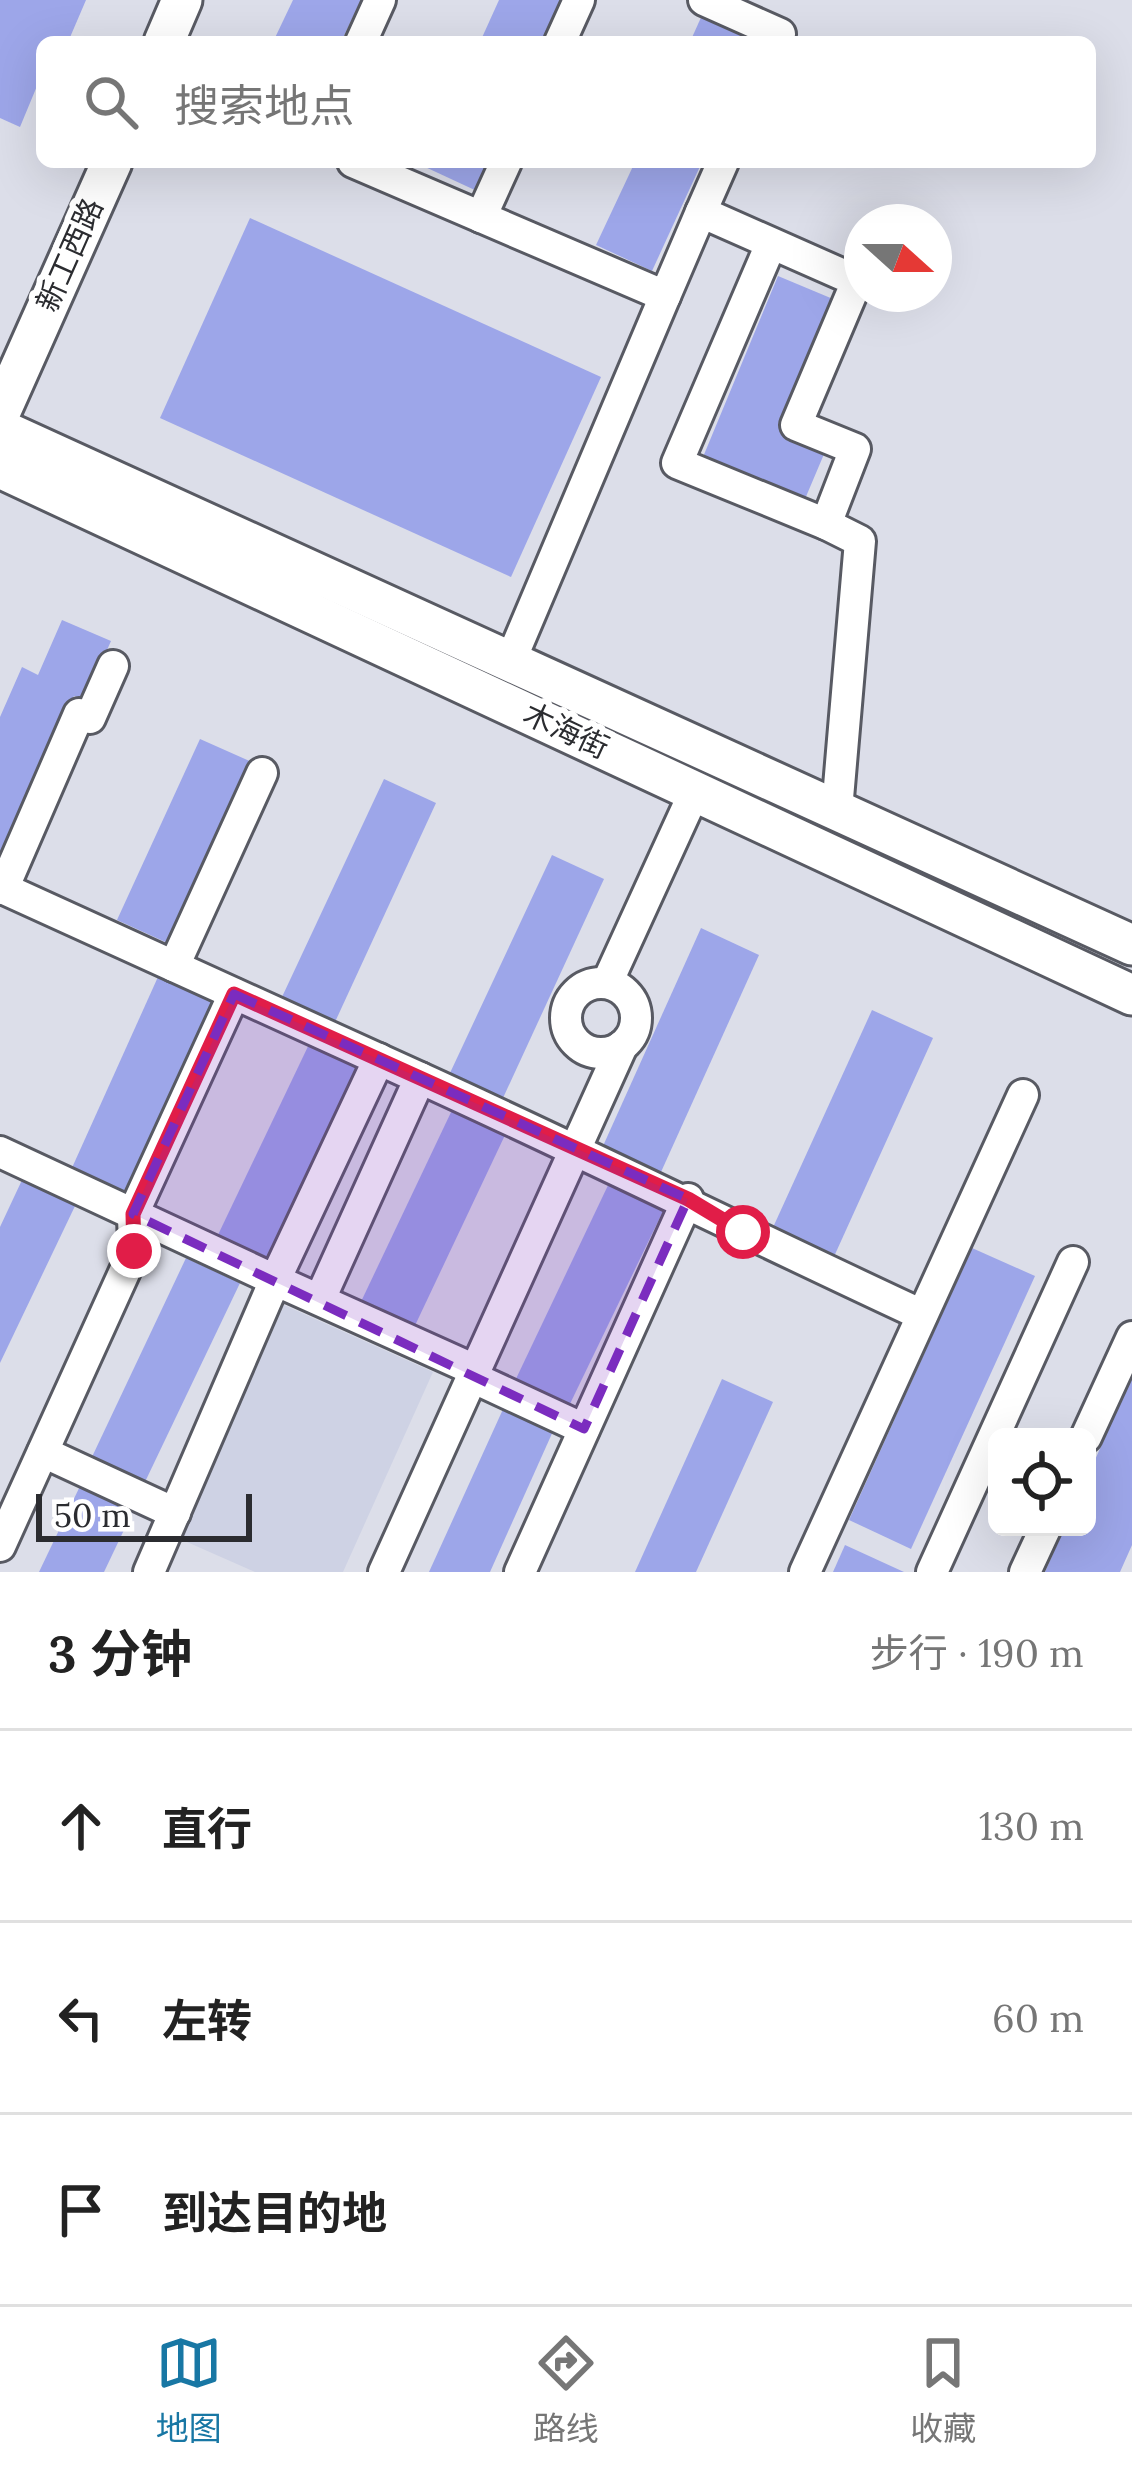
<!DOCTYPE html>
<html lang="zh">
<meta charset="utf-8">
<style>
:root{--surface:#fff;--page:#f2f2f2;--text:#222;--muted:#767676;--line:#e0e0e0;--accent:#1877a4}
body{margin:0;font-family:Lora,"Noto Sans SC",serif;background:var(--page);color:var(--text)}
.controls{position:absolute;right:36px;bottom:36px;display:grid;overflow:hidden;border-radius:18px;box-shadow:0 12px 48px #0002}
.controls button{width:108px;height:108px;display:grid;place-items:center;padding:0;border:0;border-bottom:3px solid var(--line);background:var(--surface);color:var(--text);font:60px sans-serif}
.compass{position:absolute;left:844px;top:204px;width:108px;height:108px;border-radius:50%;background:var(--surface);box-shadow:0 12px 48px #0002;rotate:111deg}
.scale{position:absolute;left:36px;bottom:30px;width:216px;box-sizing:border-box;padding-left:12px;border:6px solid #2b2c30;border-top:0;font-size:33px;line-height:42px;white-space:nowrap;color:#2b2c30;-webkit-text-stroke:9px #fff;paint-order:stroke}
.stop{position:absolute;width:36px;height:36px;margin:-27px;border:9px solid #e11d48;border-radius:50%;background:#fff}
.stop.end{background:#e11d48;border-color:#fff;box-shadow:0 3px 12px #0008}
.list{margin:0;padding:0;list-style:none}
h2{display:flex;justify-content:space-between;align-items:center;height:156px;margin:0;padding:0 48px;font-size:51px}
h2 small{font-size:39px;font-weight:400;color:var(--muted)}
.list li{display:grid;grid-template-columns:78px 1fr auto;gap:36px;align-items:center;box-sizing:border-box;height:192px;padding:0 48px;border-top:3px solid var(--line)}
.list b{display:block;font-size:45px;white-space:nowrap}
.list em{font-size:39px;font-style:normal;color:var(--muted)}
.icon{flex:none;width:66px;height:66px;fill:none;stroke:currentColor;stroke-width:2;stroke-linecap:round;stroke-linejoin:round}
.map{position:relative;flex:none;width:1132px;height:1572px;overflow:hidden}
.search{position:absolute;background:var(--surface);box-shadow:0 12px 48px #0002;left:36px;right:36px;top:36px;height:132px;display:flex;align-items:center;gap:30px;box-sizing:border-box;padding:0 42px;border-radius:18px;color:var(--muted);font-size:45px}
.sheet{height:732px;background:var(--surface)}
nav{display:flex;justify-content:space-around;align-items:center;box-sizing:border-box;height:168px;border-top:3px solid var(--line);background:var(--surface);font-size:33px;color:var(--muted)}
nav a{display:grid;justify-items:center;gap:6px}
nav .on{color:var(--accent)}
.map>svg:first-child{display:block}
.built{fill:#ced2e4}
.building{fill:#9da6e9}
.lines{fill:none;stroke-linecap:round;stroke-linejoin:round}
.minor-casing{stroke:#585a63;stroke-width:36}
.secondary-casing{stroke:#585a63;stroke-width:45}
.minor{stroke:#fff;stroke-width:30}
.secondary{stroke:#fff;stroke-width:39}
.route{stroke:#e11d48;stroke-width:15}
.marked{fill:#7b2cbf;fill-opacity:0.2;stroke:#7b2cbf;stroke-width:9;stroke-dasharray:24 15;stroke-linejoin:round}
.labels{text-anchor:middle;stroke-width:12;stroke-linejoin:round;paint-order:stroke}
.street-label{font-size:30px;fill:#2b2c30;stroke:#fff}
</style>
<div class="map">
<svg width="1132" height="1572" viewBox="0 0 1132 1572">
<rect width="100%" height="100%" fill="#dcdee9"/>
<!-- built -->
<polygon class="built" points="275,1301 433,1372 343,1572 255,1572 171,1535"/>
<!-- building -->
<g class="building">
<polygon points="0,0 86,0 68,42 42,42 42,74 20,127 0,118"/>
<polygon points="293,0 361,0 341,42 273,42"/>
<polygon points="499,0 568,0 548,42 480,42"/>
<polygon points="703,13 765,42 690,42"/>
<polygon points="425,162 493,162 479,192 423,166"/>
<polygon points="635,162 702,162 652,271 596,245"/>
<polygon points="250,218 601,377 511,577 160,418"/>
<polygon points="778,276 833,299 780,427 827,447 805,499 703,457"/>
<polygon points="62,620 111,641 85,700 74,696 0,862 0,717 22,667 38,675"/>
<polygon points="200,739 254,763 172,945 117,920"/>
<polygon points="384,779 436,803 335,1022 282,997"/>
<polygon points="552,855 604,879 503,1098 450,1073"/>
<polygon points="701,928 759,955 661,1172 603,1146"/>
<polygon points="162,968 216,992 125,1194 71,1170"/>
<polygon points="872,1010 933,1038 832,1261 770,1234"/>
<polygon points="312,1038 365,1064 269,1264 216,1239"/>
<polygon points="453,1108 506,1133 411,1334 358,1308"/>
<polygon points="611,1179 666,1205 568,1408 514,1383"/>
<polygon points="22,1180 75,1206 0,1363 0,1227"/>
<polygon points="972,1248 1035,1276 911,1549 849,1520"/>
<polygon points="186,1258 240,1283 144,1484 91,1459"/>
<polygon points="1132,1376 1132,1545 1120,1572 1045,1572 1065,1527 1087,1527 1087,1478"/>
<polygon points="722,1379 773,1402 696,1572 635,1572"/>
<polygon points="504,1407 554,1429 490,1572 429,1572"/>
<polygon points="81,1484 134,1509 104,1572 39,1572"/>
<polygon points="845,1545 904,1572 833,1572"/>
</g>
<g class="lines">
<defs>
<g id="minor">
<polyline points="704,0 780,34 776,42"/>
<polyline points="361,42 380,0"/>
<polyline points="560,42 579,0"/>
<polyline points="353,162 665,296 701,212 857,281 796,425 855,449 826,524 860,541 837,810"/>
<polyline points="701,212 723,162"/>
<polyline points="481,217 506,162"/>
<polyline points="771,244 677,463 826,524"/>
<polyline points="510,662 665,296"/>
<polyline points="0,887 420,1078 320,1299"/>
<polyline points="3,889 79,714 90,718 113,666"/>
<polyline points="174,966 262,773"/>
<polyline points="607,983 695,791"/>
<circle cx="601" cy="1018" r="35"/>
<path d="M 420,1078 C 589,1155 754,1237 922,1315"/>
<polyline points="0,1152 275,1280 379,1059"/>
<polyline points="474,1378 584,1429"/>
<polyline points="1086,1437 1132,1337"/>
<polyline points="43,1452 175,1513"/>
<polyline points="0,1546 134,1251 133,1214 234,994"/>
<polyline points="149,1572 275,1280 477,1371"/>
<polyline points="384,1572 622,1046"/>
<polyline points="520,1572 688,1199"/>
<polyline points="805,1572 1023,1095"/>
<polyline points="932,1572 1073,1262"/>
<polyline points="1025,1572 1046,1527"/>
</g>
<g id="secondary">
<polyline points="164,42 182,0"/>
<polyline points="0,413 112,162"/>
<polyline points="0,429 1132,945"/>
<polyline points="0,468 1132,995"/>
</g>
</defs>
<!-- minor casing -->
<use href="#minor" class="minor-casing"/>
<!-- secondary casing -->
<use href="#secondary" class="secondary-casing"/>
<!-- minor -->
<use href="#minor" class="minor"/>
<!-- secondary -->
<use href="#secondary" class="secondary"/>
</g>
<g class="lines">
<!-- route -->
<polyline class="route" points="134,1251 133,1214 234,994 688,1199 743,1232"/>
</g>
<!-- marked area -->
<path class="marked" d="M 234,994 L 688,1199 L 584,1429 L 133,1214 Z"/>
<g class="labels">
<!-- street labels -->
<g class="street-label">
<text transform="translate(70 255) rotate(-66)" y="10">新工西路</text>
<text transform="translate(566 731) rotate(25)" y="10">木海街</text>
</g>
</g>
</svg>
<div class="controls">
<button><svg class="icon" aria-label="locate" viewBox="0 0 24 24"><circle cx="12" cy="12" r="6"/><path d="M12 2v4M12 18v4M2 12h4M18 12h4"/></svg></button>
</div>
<svg class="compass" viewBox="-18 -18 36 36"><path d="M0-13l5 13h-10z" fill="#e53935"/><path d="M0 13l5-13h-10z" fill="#767676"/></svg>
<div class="scale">50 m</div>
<div class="stop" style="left:743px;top:1232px"></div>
<div class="stop end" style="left:134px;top:1251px"></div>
<div class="search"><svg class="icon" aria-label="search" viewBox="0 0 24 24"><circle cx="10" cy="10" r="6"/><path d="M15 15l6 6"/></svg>搜索地点</div>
</div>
<section class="sheet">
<h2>3 分钟<small>步行 · 190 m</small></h2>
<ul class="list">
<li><svg class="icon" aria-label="ahead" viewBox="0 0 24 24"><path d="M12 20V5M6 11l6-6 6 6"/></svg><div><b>直行</b></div><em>130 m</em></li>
<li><svg class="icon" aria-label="left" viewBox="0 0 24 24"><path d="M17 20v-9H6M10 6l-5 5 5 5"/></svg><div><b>左转</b></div><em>60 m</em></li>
<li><svg class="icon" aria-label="arrive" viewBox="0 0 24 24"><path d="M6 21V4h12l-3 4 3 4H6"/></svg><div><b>到达目的地</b></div></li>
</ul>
</section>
<nav>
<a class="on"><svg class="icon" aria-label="map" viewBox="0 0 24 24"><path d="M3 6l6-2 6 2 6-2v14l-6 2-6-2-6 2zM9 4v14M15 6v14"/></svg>地图</a>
<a><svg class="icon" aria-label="directions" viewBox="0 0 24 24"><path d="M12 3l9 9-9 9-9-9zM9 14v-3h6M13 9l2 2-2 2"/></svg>路线</a>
<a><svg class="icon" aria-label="saved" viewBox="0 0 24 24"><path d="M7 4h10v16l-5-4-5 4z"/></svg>收藏</a>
</nav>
